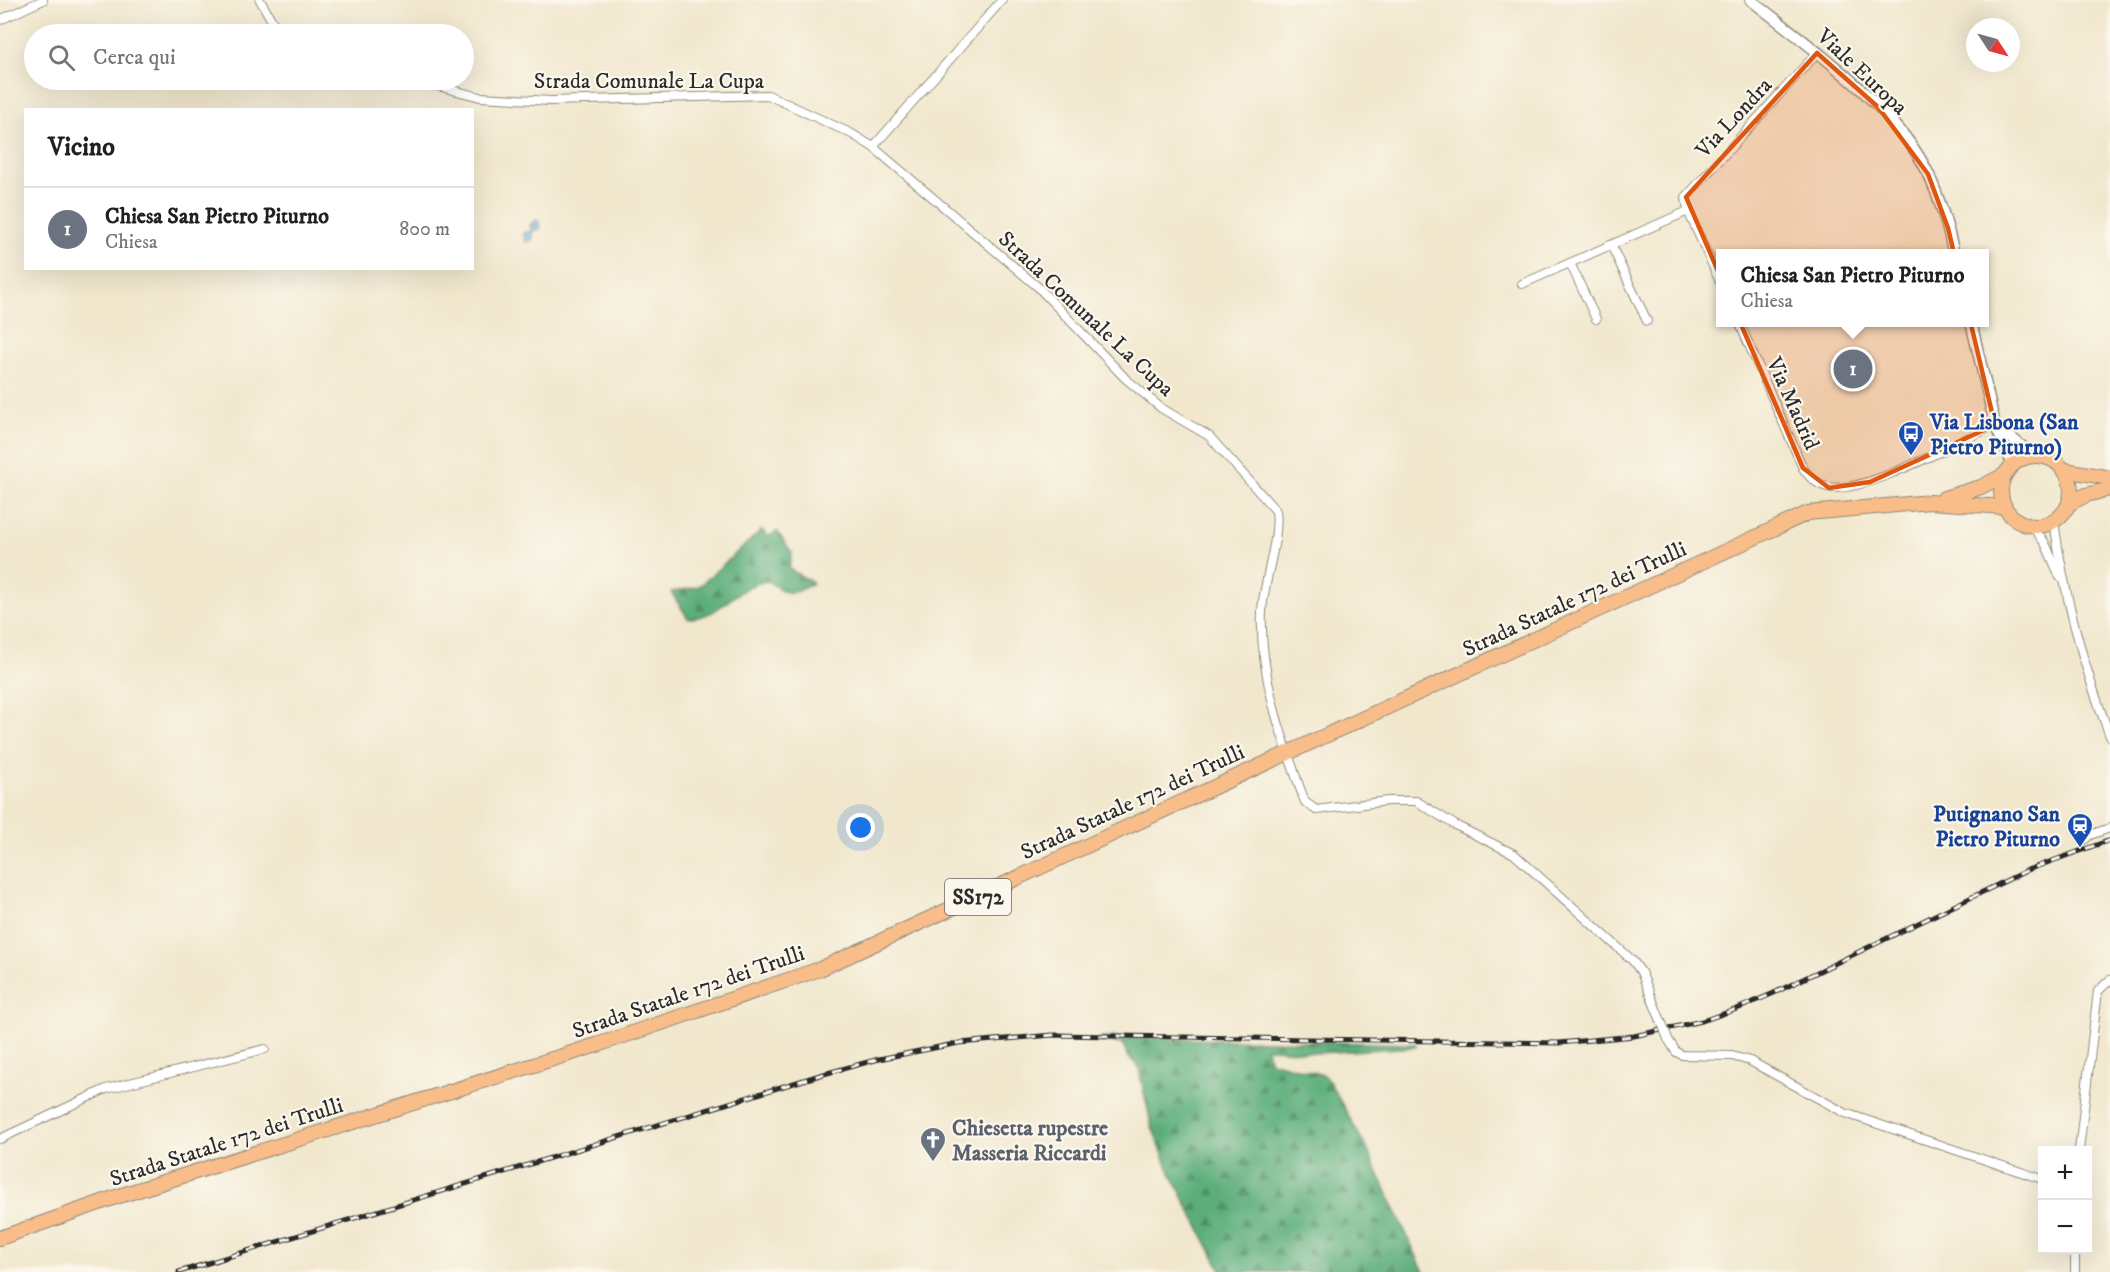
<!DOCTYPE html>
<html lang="it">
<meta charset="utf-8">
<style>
:root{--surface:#fff;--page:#f6f6f6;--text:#202124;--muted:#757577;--line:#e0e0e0;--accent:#d1495b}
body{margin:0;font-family:"IM FELL DW Pica",serif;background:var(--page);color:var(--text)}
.controls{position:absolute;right:18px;bottom:18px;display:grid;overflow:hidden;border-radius:0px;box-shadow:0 6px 24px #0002}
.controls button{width:54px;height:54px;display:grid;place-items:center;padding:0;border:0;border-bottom:2px solid var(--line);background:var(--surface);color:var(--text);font:30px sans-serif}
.compass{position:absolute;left:1966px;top:18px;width:54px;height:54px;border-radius:50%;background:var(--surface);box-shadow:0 6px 24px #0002;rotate:126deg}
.you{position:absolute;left:861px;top:828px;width:21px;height:21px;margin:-15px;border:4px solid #fff;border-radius:50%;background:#1a73e8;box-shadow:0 0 0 9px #1a73e833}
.badge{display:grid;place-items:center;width:39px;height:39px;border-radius:50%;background:var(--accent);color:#fff;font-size:20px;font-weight:700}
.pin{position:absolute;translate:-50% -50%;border:3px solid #fff;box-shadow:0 2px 6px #0006}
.popup{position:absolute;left:1716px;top:249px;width:273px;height:78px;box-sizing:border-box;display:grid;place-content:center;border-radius:0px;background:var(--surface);filter:drop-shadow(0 2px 4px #0005);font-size:20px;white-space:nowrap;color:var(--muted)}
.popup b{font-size:22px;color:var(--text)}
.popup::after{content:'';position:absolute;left:50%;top:100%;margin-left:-12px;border:12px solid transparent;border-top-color:var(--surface)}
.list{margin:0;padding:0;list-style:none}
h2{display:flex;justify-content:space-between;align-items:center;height:78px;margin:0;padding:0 24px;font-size:26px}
h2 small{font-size:20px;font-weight:400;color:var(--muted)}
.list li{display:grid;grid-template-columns:39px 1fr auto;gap:18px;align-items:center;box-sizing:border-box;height:84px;padding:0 24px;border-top:2px solid var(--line)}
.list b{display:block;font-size:22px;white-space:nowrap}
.list p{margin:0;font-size:20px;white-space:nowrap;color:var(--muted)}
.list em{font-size:20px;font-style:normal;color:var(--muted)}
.icon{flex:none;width:33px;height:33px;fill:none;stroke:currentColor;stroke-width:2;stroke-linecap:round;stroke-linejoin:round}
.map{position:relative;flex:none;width:2110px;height:1272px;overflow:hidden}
.search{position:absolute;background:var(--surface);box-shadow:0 6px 24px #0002;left:24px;top:24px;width:450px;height:66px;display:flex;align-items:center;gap:15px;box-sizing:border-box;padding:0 21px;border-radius:33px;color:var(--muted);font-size:22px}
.panel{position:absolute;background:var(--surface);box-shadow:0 6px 24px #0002;left:24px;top:108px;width:450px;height:162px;border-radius:0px}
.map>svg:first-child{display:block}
.forest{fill:url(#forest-firs);stroke:#446c52;stroke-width:1.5}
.water{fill:url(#water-ripples);stroke:#4a6c84;stroke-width:1.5}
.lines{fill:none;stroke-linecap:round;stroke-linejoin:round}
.minor-casing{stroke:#8e897c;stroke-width:10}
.tertiary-casing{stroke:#8e897c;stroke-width:13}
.primary-casing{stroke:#8e897c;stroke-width:16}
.minor{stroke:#fff;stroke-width:8}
.tertiary{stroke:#fff;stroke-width:10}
.primary{stroke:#f8bd89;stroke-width:14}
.rail-casing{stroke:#2b2b2b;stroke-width:5}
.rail{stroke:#fbf7ec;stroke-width:3;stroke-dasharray:9;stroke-linecap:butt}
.minor-bridge-casing{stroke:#8e897c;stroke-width:10;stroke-linecap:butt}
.minor-bridge{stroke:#fff;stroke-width:8}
.marked{fill:#df570e;fill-opacity:0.2;stroke:#df570e;stroke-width:4.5;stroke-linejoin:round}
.labels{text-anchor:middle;stroke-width:4.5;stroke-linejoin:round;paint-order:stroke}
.shield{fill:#fbf7ec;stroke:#696865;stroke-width:1.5}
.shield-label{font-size:21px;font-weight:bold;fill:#2b2b2b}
.street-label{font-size:22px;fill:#2b2b2b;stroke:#fbf7ec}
.transit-label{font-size:22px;font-weight:bold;fill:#164399;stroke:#fbf7ec;text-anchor:start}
.worship-label{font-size:22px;font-weight:bold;fill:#5b616d;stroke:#fbf7ec;text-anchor:start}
</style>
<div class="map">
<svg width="2110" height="1272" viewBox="0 0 2110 1272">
<defs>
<pattern id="forest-firs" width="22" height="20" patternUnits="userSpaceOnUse" patternTransform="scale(1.5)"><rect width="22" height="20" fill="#5cad7a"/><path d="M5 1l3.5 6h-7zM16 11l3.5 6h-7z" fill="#4c8d64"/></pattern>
<pattern id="water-ripples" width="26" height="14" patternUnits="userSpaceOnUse" patternTransform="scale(1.5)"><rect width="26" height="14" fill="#68aede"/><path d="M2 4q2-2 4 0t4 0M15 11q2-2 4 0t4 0" fill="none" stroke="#568eb4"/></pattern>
</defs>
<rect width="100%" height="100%" fill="#fbf7ec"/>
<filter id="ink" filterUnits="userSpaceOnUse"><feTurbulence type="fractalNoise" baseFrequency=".0167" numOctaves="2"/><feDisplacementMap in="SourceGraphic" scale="12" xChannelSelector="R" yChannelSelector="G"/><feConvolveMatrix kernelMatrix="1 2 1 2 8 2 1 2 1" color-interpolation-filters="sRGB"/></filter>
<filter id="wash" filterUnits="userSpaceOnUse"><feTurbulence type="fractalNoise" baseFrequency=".008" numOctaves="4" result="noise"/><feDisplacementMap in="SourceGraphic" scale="24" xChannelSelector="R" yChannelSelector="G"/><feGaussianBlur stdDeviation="1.35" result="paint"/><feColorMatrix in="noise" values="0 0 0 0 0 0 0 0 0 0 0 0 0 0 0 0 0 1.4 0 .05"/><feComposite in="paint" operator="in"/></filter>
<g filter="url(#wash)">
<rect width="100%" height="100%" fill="#f1e7cd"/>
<!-- forest -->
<g class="forest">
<path d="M 762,530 L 768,537 L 777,531 L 792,553 L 789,569 L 813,583 C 791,595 789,597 768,581 C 734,585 723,618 688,618 L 671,592 L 698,587 Z"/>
<polygon points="1101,1037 1416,1044 1416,1047 1317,1053 1266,1048 1270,1061 1323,1075 1330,1083 1366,1147 1424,1272 1222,1272 1169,1170 1151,1124 1138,1065 1127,1056 1124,1044 1100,1041"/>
</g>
<!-- water -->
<polygon class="water" points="536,220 540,223 541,229 532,231 533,239 526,242 523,233 532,231 530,225"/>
</g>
<g filter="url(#ink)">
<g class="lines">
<defs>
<g id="minor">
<polyline points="260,0 276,28 284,34"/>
<polyline points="0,20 43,0"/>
<path d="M 414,80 L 480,97 L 551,101 L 768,95 L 852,134 L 873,147 L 1038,287 L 1125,378 L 1161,408 L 1209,436 L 1276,511 C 1280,538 1264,579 1262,611 C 1259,677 1283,741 1305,802 L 1316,810 L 1388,801 L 1416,801 L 1455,825 L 1514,854 L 1633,961 L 1641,972 L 1663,1026"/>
<polyline points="873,147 1002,0"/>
<polyline points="1611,245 1647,321"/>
<polyline points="1570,263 1596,319"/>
<polyline points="1522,284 1688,211"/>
<polyline points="1721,284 1688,211 1686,197 1817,53"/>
<path d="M 1739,322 L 1803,468 C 1809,477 1817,485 1828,487 C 1864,495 1959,441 1995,425"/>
<path d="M 2054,521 C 2064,595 2083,666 2110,736"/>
<polyline points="2032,526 2045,543 2060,577"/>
<polyline points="2084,840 2090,835 2110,828"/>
<polyline points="1668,1039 1676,1052 1682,1055 1732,1056 1750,1061 1845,1113 2042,1179"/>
<polyline points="0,1139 106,1089 265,1049"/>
<polyline points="2079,1150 2098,991 2110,980"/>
<polyline points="2075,1272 2075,1250"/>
</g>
<g id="tertiary">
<path d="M 1751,0 C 1809,46 1897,107 1929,175 C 1940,200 1948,227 1954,254"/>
<polyline points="1971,322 1995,425 2013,465"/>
<polyline points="1999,428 2034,456"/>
</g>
<g id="primary">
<circle cx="2036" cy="491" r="35"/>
<polyline points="2065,470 2110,478"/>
<polyline points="1944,498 1981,487 2006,474"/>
<polyline points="2069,504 2086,495 2110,489"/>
<polyline points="0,1238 119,1196 600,1044 820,969 1808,513 1930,502 2005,507"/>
</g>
</defs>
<!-- minor casing -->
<use href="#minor" class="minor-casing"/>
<!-- tertiary casing -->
<use href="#tertiary" class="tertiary-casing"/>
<!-- primary casing -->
<use href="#primary" class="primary-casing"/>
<!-- minor -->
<use href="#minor" class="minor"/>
<!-- tertiary -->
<use href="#tertiary" class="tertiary"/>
<!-- primary -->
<use href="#primary" class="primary"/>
<defs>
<polyline id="rail" points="179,1272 820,1075 879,1059 959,1043 1053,1035 1559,1043 1634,1036 1702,1021 1737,1009 1774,993 2030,869 2110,840"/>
</defs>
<!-- rail casing -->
<use href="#rail" class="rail-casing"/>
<!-- rail -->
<use href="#rail" class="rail"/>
<defs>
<polyline id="minor-bridge" points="1663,1026 1668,1039"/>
</defs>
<!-- minor-bridge casing -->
<use href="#minor-bridge" class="minor-bridge-casing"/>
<!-- minor-bridge -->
<use href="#minor-bridge" class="minor-bridge"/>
</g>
</g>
<!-- marked area -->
<path class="marked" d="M 1817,53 L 1878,107 L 1928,174 L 1948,228 L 1995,425 L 1870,482 L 1829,488 L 1803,468 L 1686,197 Z"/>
<!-- icons -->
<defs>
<symbol id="bus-pin" viewBox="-11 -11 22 30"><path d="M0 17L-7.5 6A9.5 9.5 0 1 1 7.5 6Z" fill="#1a4fb4" stroke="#fbf7ec"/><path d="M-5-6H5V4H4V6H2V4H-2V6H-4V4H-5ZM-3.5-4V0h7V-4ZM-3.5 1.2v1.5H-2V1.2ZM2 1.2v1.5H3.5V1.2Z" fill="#fff"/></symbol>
<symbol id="station-pin" viewBox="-11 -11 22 30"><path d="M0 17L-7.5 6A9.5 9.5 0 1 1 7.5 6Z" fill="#1a4fb4" stroke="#fbf7ec"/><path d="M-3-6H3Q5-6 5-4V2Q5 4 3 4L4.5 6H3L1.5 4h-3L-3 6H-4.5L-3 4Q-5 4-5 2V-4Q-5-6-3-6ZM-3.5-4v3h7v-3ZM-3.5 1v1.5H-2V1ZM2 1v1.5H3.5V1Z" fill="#fff"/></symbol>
<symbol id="church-pin" viewBox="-11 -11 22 30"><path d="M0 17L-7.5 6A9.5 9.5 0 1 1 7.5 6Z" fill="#6b7280" stroke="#fbf7ec"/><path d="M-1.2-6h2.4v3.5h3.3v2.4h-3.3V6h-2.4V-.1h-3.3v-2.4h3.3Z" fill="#fff"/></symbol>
</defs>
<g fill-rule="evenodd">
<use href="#bus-pin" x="1896" y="419" width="30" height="40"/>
<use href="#station-pin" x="2065" y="811" width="30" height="40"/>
<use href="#church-pin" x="918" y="1125" width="30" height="40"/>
</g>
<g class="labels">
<!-- shield labels -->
<rect class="shield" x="945" y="879" width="66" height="36" rx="4.5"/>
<g class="shield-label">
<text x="978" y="904">SS172</text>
</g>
<!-- street labels -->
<g class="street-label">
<text transform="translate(1863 71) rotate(43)" y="8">Viale Europa</text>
<text x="649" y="88">Strada Comunale La Cupa</text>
<text transform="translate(1733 117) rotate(-47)" y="8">Via Londra</text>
<text transform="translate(1087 313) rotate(43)" y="8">Strada Comunale La Cupa</text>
<text transform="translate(1794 403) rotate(66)" y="8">Via Madrid</text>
<text transform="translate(1574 598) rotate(-25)" y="8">Strada Statale 172 dei Trulli</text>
<text transform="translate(1132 801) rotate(-25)" y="8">Strada Statale 172 dei Trulli</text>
<text transform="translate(688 991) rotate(-19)" y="8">Strada Statale 172 dei Trulli</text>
<text transform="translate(226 1141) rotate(-18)" y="8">Strada Statale 172 dei Trulli</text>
</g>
<!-- transit labels -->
<g class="transit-label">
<text x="1930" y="429">Via Lisbona (San<tspan x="1930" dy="25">Pietro Piturno)</tspan></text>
<text x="2060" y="821" text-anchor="end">Putignano San<tspan x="2060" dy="25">Pietro Piturno</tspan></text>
</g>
<!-- worship labels -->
<g class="worship-label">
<text x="952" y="1135">Chiesetta rupestre<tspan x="952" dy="25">Masseria Riccardi</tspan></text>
</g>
</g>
</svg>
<div class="controls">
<button>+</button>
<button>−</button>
</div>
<svg class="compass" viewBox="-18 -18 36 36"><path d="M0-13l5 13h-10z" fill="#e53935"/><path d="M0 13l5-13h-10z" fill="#757577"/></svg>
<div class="you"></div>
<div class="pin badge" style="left:1853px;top:369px;background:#6b7280">1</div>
<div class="popup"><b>Chiesa San Pietro Piturno</b>Chiesa</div>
<div class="search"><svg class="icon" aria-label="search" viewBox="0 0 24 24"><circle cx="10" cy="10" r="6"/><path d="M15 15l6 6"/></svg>Cerca qui</div>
<section class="panel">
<h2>Vicino<small></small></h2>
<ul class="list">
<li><span class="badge" style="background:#6b7280">1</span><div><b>Chiesa San Pietro Piturno</b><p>Chiesa</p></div><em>800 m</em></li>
</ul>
</section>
</div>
